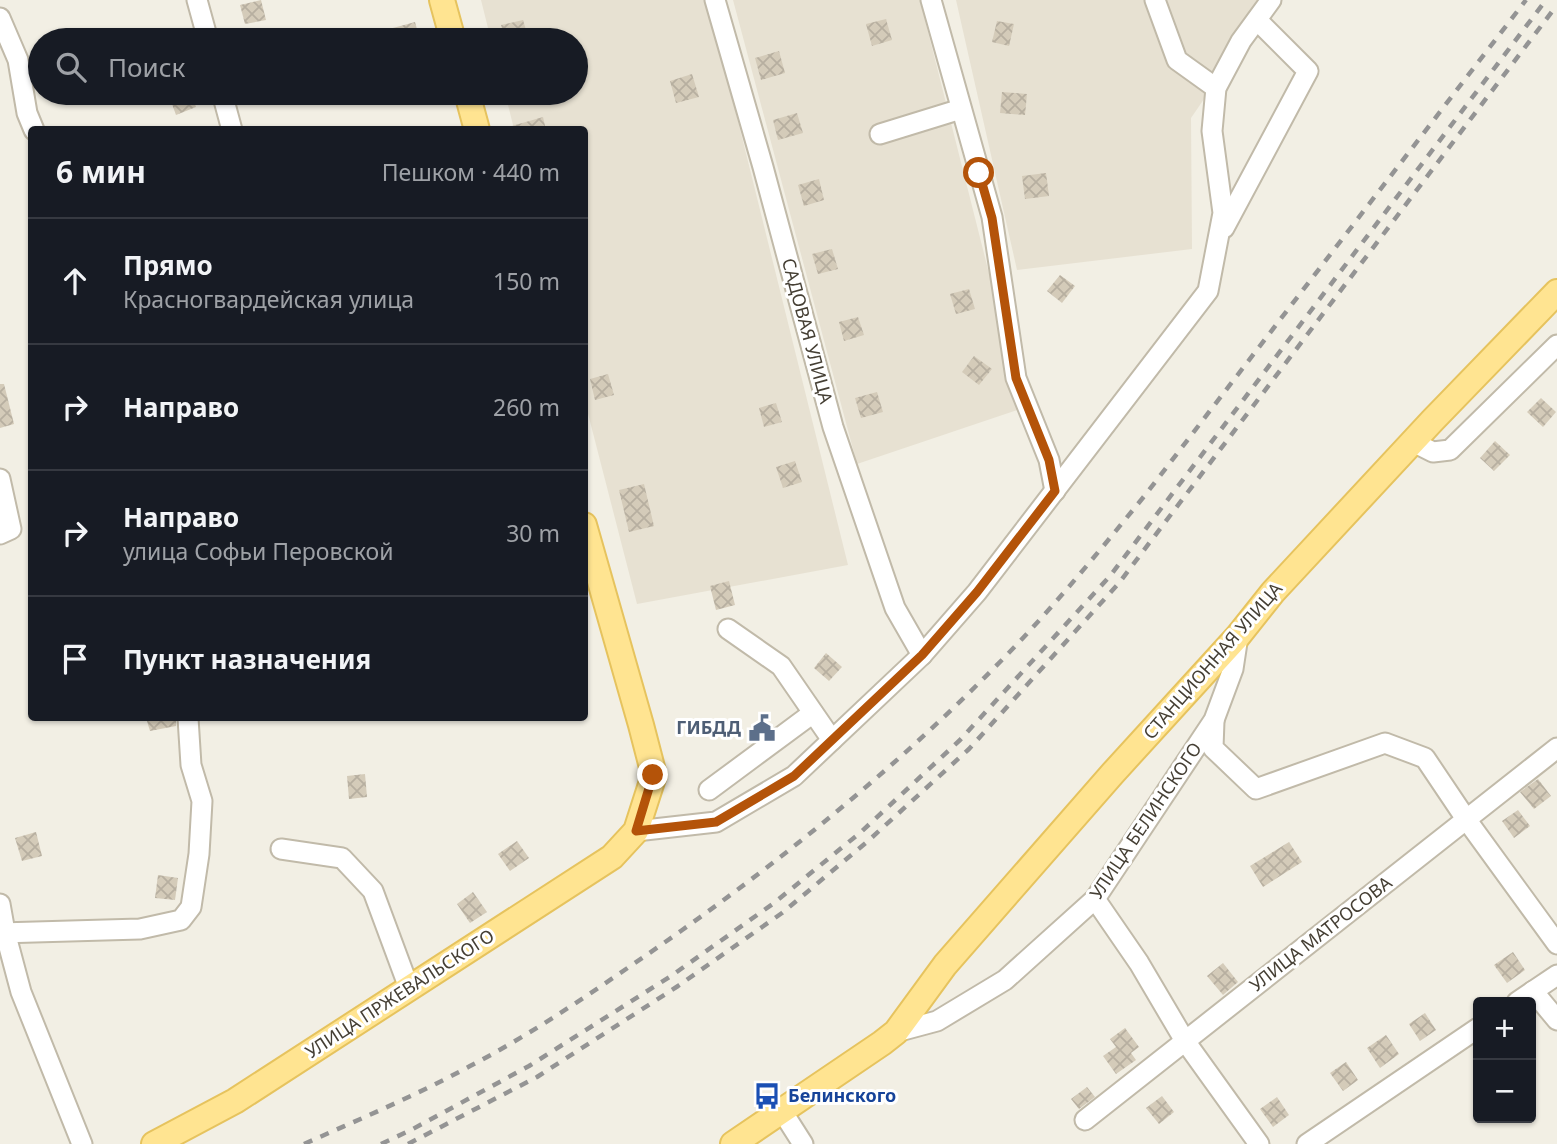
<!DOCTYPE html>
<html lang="ru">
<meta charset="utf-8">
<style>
:root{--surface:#171b24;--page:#20242c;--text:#f1f3f6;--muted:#9ea1a6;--line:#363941}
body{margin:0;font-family:"Noto Sans",sans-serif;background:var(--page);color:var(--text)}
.controls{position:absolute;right:21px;bottom:21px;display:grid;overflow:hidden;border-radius:7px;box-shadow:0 2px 5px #0004}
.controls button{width:63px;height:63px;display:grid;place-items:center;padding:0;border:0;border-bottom:2px solid var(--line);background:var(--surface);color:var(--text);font:35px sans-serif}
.stop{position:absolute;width:21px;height:21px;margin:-16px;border:5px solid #b45309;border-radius:50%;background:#fff}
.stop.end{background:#b45309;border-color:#fff;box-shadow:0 2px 7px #0008}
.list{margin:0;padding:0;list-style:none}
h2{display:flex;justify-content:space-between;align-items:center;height:91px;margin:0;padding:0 28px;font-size:30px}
h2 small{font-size:23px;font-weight:400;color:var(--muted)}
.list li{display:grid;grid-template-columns:46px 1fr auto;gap:21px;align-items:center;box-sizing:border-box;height:126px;padding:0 28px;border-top:2px solid var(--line)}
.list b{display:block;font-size:26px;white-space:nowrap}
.list p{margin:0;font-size:23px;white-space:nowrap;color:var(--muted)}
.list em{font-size:23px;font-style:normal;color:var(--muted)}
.icon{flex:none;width:38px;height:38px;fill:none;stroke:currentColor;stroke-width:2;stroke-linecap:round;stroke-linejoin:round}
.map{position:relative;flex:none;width:1557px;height:1144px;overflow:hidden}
.search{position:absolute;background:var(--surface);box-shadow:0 2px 5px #0004;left:28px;top:28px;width:560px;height:77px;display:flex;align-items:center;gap:18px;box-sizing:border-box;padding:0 24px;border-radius:38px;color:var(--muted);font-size:26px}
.panel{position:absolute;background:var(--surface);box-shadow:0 2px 5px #0004;left:28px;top:126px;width:560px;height:595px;border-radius:7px}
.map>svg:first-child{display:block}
.residential{fill:#e7e1d2}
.building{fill:url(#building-cross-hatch)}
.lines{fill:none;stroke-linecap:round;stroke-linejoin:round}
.minor-casing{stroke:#c1baa9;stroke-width:23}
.major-casing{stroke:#e6c35e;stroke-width:28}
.minor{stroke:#fff;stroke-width:19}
.major{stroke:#ffe491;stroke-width:24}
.rail{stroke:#949494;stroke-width:4.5;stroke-dasharray:9 9;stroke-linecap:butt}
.route{stroke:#b45309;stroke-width:9}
.labels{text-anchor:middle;stroke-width:6;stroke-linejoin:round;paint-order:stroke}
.street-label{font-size:18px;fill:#453f34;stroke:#fff}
.service-label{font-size:18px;font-weight:bold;fill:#4e5e75;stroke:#fff;text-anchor:end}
.transit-label{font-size:18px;font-weight:bold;fill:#164399;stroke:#fff;text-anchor:start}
</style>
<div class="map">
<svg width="1557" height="1144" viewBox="0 0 1557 1144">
<defs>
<pattern id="building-cross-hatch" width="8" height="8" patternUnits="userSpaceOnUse" patternTransform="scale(1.75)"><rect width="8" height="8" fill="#d4cbb9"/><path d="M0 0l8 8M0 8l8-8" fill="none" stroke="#b7afa0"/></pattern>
</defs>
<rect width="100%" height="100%" fill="#f2efe4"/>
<!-- residential -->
<g class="residential">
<polygon points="481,0 708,0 848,565 637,604 585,402 584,130 514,129 505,93 576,93 576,40 491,40"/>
<polygon points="733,0 920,0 1023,408 857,464"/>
<polygon points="956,0 1272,0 1191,118 1192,249 1017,270"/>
</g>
<!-- building -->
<g class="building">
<polygon points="261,0 266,20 245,24 240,5"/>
<polygon points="886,19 892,40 872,46 866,24"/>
<polygon points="523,20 529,40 505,40 501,25"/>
<polygon points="997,21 1014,24 1009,46 992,42"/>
<polygon points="415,22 420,40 397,40 393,28"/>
<polygon points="779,51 785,73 761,80 755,58"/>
<polygon points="692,74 699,97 676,103 670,81"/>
<polygon points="1002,92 1027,94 1025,115 1000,113"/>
<polygon points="168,93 191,93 196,107 176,115"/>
<polygon points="797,113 803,133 778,140 773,120"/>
<polygon points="543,117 546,130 513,130 512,126"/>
<polygon points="1046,173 1049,196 1025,199 1022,176"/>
<polygon points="819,179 824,200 804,206 798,185"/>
<polygon points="832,249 838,269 818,274 812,254"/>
<polygon points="1060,275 1075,286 1062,303 1047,291"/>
<polygon points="969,289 975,309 956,314 950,294"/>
<polygon points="858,317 864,335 844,341 839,322"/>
<polygon points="974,356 992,369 979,385 962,372"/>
<polygon points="608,374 614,395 595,400 590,379"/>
<polygon points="0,384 4,384 14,424 0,428"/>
<polygon points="877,392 883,412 861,418 855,398"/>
<polygon points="1541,398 1556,412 1543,427 1527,412"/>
<polygon points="776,403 782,422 764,427 759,408"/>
<polygon points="1495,441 1510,455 1494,471 1480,458"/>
<polygon points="795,461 802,482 783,488 776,467"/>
<polygon points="644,484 654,526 629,532 619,490"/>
<polygon points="729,581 735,605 716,610 710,586"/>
<polygon points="826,653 842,667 829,681 814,668"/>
<polygon points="146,718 176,718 176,726 150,731"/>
<polygon points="365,774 367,797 349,799 347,776"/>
<polygon points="1538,779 1551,796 1534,809 1520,792"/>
<polygon points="1518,810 1530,826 1514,838 1502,821"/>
<polygon points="36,832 42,856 22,861 15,838"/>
<polygon points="517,841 529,858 510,871 498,854"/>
<polygon points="1289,842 1302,862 1263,887 1250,866"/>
<polygon points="158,875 178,878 175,900 155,898"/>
<polygon points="473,892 487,912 470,923 457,904"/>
<polygon points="1513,952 1525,970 1507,983 1494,965"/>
<polygon points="1223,963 1238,982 1223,995 1207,976"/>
<polygon points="1425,1013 1436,1030 1420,1041 1409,1024"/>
<polygon points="1125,1028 1139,1047 1131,1053 1136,1060 1116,1074 1103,1056 1116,1047 1110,1039"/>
<polygon points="1386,1035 1399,1054 1380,1068 1367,1048"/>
<polygon points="1346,1062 1358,1080 1343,1091 1330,1073"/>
<polygon points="1087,1087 1095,1097 1079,1109 1071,1099"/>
<polygon points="1162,1096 1174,1112 1159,1124 1146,1108"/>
<polygon points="1277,1097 1289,1115 1273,1127 1260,1109"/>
</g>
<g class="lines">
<defs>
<g id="minor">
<polyline points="197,0 208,40"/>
<polyline points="715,0 763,167 833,427 895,608 922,655"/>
<polyline points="931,0 992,217 1016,378 1049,460 1055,491"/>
<polyline points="1155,0 1177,60 1216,88"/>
<polyline points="0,18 18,60 27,113 34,130"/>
<polyline points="222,93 232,130"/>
<polyline points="880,134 961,109"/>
<polyline points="1224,228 1308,71 1257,20"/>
<polyline points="1413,442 1433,452 1450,450 1557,345"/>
<polyline points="0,479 11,529 0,534"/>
<polyline points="728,629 781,666 832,740"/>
<polyline points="1214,721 1213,748 1256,789 1385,743 1425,758 1466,819 1557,944"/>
<polyline points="709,790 813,713"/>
<polyline points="636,831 716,822 794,776 922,655 977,592 1208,291 1223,213 1212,131 1216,88 1241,41 1271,0"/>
<polyline points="281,849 342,858 373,891 409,988"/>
<polyline points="1095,899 1139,963 1185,1041 1259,1144"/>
<polyline points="0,904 5,932 21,992 82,1144"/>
<polyline points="0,933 140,929 181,920 191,907 199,854 202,801 191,765 188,718"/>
<polyline points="1533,991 1557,1020"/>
<polyline points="1517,1002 1557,975"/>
<polyline points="896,1032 937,1021 1005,980 1095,899 1214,720 1233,669 1238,636"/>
<polyline points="782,1111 803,1144"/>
<polyline points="1085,1120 1557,748"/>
<polyline points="1307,1144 1478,1028"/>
</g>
<g id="major">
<polyline points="442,0 453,40"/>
<polyline points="467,93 477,130"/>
<polyline points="154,1144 235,1101 612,857 636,831 654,775 641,725 584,525"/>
<polyline points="733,1144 882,1043 896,1032 945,965 1113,773 1238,636 1273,592 1432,421 1557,292"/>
</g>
</defs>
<!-- minor casing -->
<use href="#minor" class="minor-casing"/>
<!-- major casing -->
<use href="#major" class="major-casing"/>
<!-- minor -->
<use href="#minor" class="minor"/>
<!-- major -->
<use href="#major" class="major"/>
<!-- rail -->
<g class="rail">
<path d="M 304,1144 C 360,1119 417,1095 470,1066 C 532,1034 591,993 648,954 C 771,869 888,775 993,669 C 1048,614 1097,554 1146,494 L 1526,0"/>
<polyline points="381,1144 411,1130 529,1066 671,976 774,903 861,832 960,740 1110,576 1546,0"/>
<polyline points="408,1144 537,1077 678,986 782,913 868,841 969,749 1119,583 1557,5"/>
</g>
</g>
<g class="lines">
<!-- route -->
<polyline class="route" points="653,775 636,831 716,822 794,776 922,655 977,592 1055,491 1049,460 1016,378 992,218 979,173"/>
</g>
<!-- icons -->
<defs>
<symbol id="civic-bare" viewBox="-9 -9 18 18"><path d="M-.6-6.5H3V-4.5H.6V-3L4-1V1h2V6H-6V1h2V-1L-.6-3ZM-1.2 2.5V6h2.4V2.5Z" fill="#5c6f8a" stroke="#fff" stroke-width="2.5" paint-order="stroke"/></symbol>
<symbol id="bus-bare" viewBox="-9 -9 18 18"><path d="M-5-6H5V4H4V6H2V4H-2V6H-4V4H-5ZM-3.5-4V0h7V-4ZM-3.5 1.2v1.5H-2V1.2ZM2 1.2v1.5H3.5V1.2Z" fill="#1a4fb4" stroke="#fff" stroke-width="2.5" paint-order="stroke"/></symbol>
</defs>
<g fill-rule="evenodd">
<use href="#civic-bare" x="743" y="709" width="38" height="38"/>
<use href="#bus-bare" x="748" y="1077" width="38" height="38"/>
</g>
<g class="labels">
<!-- street labels -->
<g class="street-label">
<text transform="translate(807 331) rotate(75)" y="6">САДОВАЯ УЛИЦА</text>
<text transform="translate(1213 661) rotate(-49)" y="6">СТАНЦИОННАЯ УЛИЦА</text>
<text transform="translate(1146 821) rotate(-56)" y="6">УЛИЦА БЕЛИНСКОГО</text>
<text transform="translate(1321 934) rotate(-38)" y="6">УЛИЦА МАТРОСОВА</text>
<text transform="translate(400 994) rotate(-33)" y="6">УЛИЦА ПРЖЕВАЛЬСКОГО</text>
</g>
<!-- service labels -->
<g class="service-label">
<text x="741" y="734">ГИБДД</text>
</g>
<!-- transit labels -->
<g class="transit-label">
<text x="788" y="1102">Белинского</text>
</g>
</g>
</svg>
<div class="controls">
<button>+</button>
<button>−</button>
</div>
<div class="stop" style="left:979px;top:173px"></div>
<div class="stop end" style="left:653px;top:775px"></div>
<div class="search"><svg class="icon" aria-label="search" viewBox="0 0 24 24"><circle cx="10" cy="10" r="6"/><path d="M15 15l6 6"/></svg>Поиск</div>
<section class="panel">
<h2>6 мин<small>Пешком · 440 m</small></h2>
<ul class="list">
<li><svg class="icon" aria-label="ahead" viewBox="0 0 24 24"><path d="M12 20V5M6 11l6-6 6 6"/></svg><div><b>Прямо</b><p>Красногвардейская улица</p></div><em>150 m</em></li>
<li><svg class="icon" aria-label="right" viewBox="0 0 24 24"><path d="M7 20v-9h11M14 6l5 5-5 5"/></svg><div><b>Направо</b></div><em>260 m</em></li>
<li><svg class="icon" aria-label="right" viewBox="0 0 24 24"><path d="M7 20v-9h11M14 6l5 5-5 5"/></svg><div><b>Направо</b><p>улица Софьи Перовской</p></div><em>30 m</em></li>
<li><svg class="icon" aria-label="arrive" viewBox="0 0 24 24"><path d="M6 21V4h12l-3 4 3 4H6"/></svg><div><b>Пункт назначения</b></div></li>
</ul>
</section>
</div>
